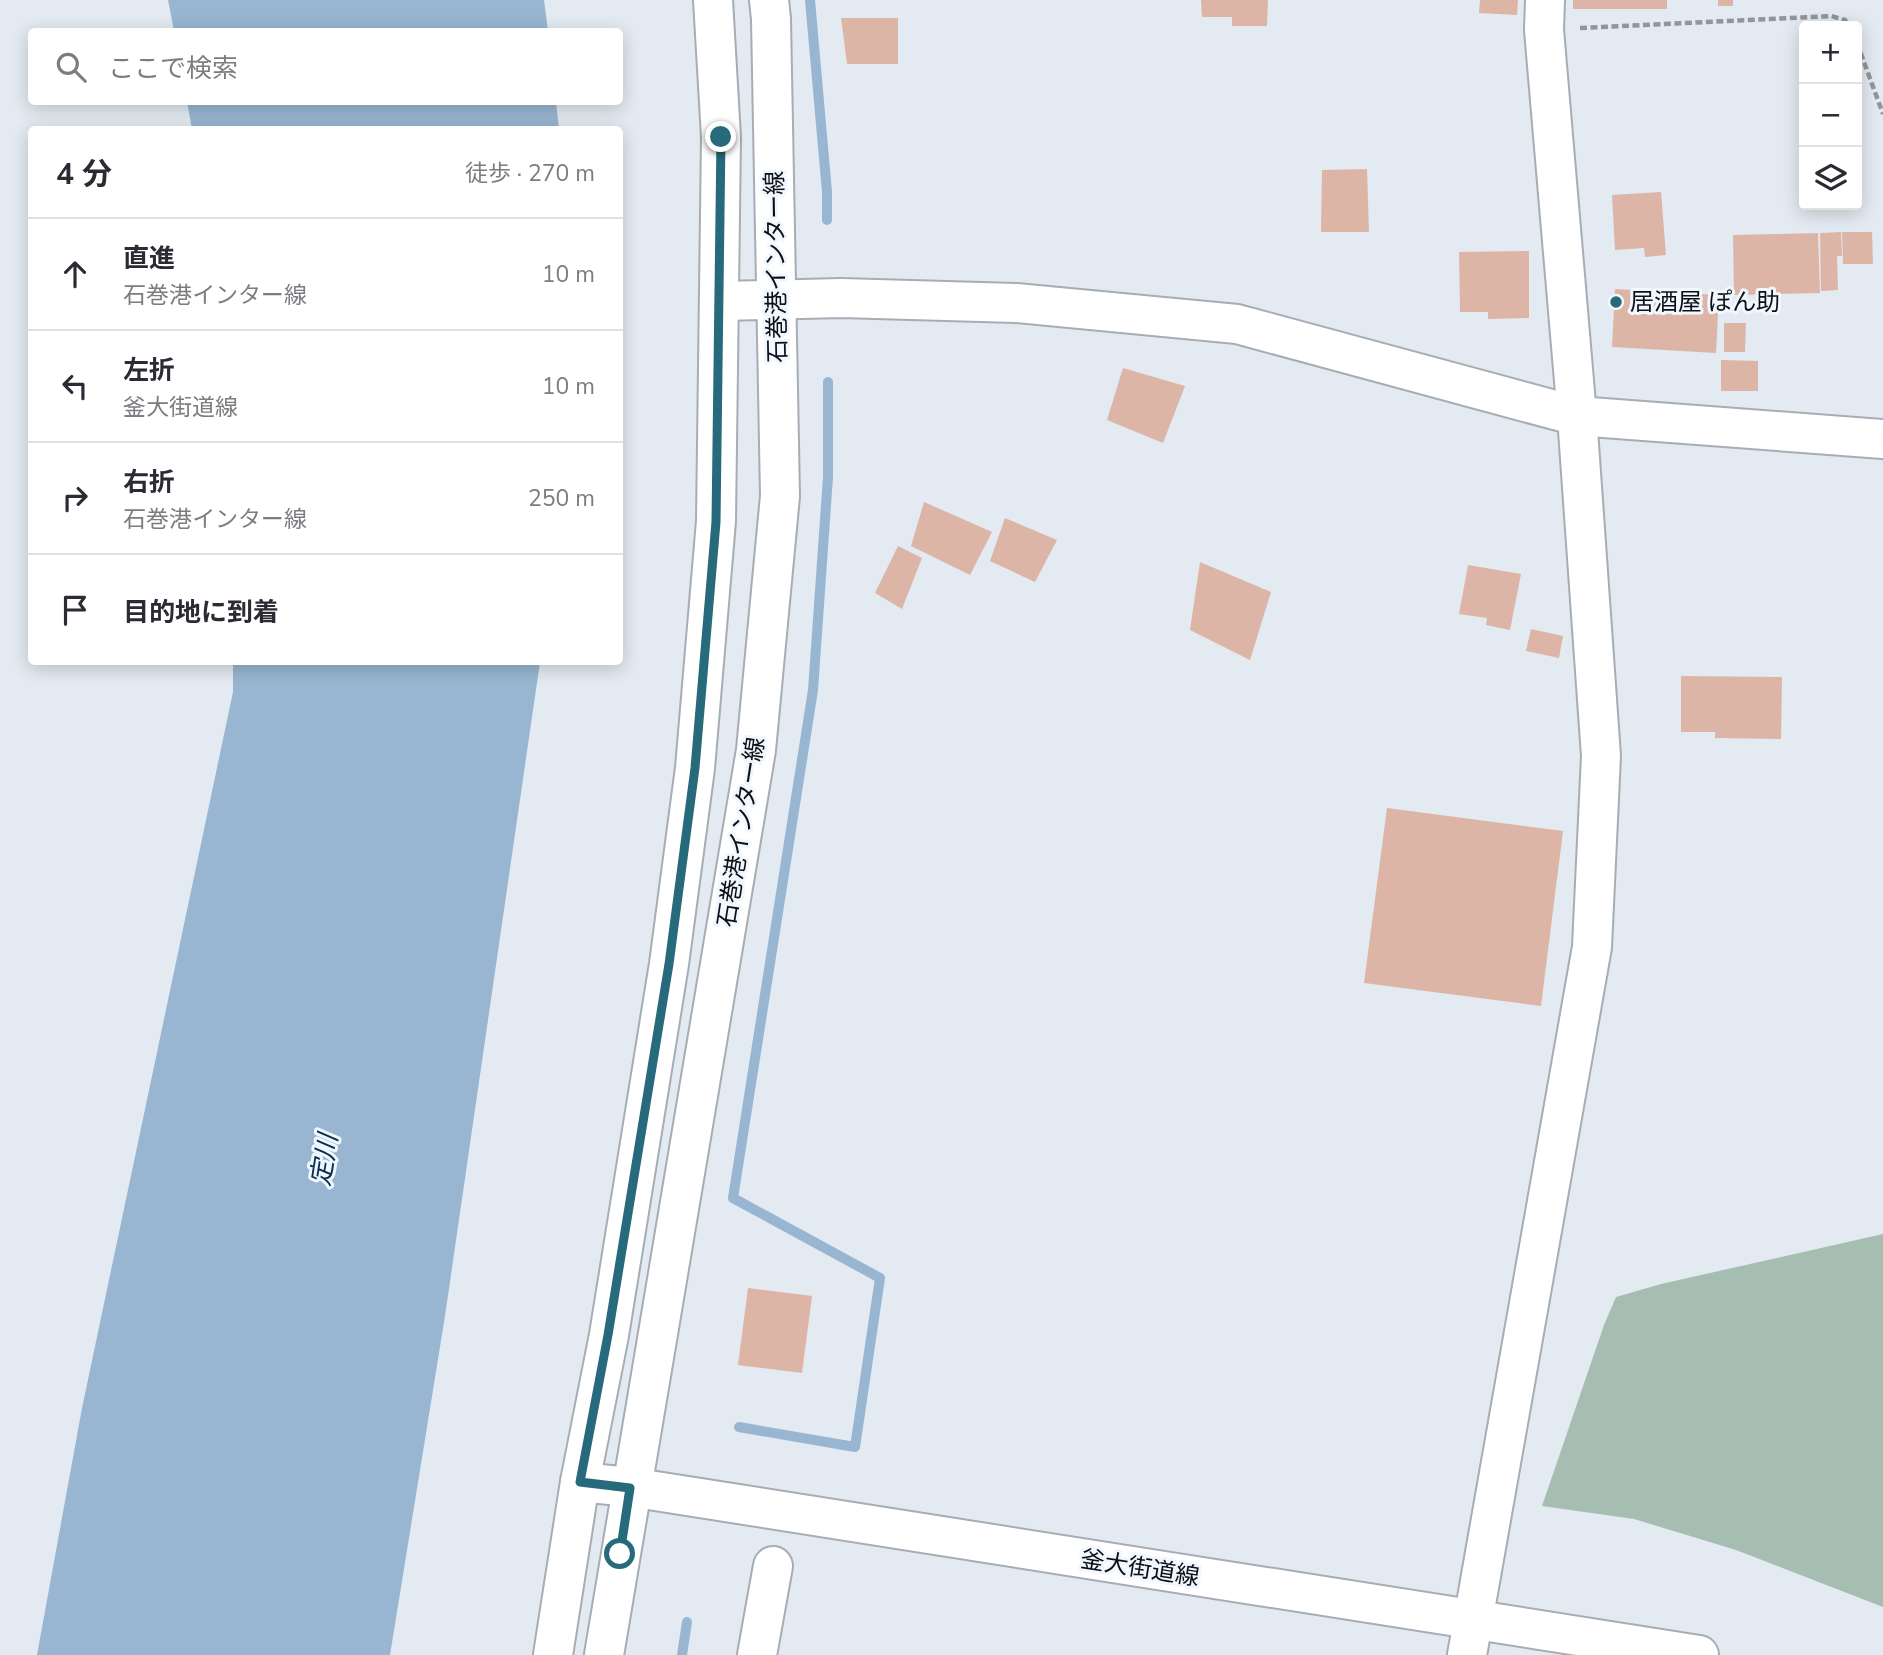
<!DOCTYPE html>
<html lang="ja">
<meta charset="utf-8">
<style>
:root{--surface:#fff;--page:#f2f2f3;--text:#2b2b33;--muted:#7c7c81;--line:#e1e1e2}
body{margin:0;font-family:"Nunito Sans","Noto Sans JP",sans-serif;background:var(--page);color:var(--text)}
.controls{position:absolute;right:21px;top:21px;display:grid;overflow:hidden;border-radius:7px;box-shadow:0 4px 18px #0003}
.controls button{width:63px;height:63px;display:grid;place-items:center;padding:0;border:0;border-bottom:2px solid var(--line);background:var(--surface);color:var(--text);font:35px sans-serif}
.stop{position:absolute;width:21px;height:21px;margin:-16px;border:5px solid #266a7b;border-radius:50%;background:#fff}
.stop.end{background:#266a7b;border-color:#fff;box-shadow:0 2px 7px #0008}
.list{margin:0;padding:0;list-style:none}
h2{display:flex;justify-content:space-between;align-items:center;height:91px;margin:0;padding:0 28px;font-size:30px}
h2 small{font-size:23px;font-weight:400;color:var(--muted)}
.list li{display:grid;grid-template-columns:46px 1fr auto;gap:21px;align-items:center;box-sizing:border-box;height:112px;padding:0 28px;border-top:2px solid var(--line)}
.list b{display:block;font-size:26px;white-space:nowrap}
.list p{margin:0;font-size:23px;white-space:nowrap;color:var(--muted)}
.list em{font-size:23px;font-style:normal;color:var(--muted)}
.icon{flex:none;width:38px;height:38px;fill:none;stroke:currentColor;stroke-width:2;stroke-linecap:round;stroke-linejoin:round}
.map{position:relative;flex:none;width:1883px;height:1655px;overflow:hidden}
.search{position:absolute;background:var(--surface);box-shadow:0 4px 18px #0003;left:28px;top:28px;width:595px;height:77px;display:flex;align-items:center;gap:18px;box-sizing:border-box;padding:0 24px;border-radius:7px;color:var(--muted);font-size:26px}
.panel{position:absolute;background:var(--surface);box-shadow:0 4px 18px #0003;left:28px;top:126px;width:595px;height:539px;border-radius:7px}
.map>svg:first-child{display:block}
.green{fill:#a6beb1}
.water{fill:#98b6d1}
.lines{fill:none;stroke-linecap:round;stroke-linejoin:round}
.stream{stroke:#98b6d1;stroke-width:10}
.building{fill:#ddb5a6}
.minor-casing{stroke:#a6adb4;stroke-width:42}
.major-casing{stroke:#a6adb4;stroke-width:42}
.path{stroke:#91969b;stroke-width:4.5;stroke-dasharray:7 3.5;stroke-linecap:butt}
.minor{stroke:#fff;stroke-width:38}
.major{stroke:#fff;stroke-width:38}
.route{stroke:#266a7b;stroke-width:9}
.poi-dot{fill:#266a7b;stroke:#f0f7fe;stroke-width:2.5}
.labels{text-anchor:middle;stroke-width:6;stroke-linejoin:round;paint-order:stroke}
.street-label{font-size:24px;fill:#0d0f11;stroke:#f0f7fe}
.poi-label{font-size:24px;fill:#0d0f11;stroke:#f0f7fe;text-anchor:start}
.water-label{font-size:26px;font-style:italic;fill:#0a2f4b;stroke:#f0f7fe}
</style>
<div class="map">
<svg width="1883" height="1655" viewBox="0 0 1883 1655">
<rect width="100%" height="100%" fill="#e3eaf1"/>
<!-- green -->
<polygon class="green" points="1883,1234 1883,1607 1736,1550 1634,1519 1542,1506 1604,1325 1616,1297 1661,1284"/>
<!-- water -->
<g class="water">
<polygon points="168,0 544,0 548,31 174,31"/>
<polygon points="187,102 556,102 559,129 192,129"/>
<polygon points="233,662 540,662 445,1316 390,1655 37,1655 82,1408 233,692"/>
</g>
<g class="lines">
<!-- stream -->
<g class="stream">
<polyline points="810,0 827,192 827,220"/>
<polyline points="739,1427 855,1447 880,1278 733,1198 813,690 828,477 828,382"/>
<polyline points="682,1655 687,1622"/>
</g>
</g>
<!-- building -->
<g class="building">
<polygon points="1201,0 1268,0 1267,26 1232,26 1232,17 1202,17"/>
<polygon points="1480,0 1518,0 1517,15 1479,13"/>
<rect x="1573" y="0" width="94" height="9"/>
<rect x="1718" y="0" width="15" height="6"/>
<polygon points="841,18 898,18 898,64 847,64"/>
<polygon points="1367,169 1369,232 1321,232 1322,170"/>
<polygon points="1661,192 1666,255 1645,257 1644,248 1615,250 1612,195"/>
<polygon points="1841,232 1842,256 1837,256 1838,290 1821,291 1820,233"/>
<polygon points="1842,232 1872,232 1873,264 1843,264"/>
<polygon points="1818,233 1820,293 1734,295 1733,235"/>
<polygon points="1529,251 1529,318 1488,319 1488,312 1460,312 1459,252"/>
<polygon points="1615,289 1719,295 1716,353 1612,347"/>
<polygon points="1724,323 1746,323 1745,352 1724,352"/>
<polygon points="1721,360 1758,361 1758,391 1721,391"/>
<polygon points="1123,368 1185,386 1163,443 1107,420"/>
<polygon points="924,502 992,532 970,575 911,546"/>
<polygon points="1005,518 1057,540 1035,582 990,561"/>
<polygon points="898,546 922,558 902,609 875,593"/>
<polygon points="1200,562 1271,592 1250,660 1190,630"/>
<polygon points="1468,565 1521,574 1510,630 1486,625 1487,618 1459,614"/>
<polygon points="1531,629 1563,636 1559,658 1526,651"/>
<polygon points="1681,676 1782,677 1781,739 1715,738 1715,732 1681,732"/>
<polygon points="1387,808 1563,831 1541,1006 1364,983"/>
<polygon points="748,1288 812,1296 802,1373 738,1365"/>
</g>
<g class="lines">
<defs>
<g id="minor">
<polyline points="720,301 841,298 1016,303 1237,324 1577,416 1883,439"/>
<polyline points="580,1482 630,1487 1699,1655"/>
<polyline points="757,1655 773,1566"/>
<polyline points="1467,1655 1592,947 1601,756 1577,416 1544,30 1545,0"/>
</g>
<g id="major">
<polyline points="553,1655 580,1482 609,1335 669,964 695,768 716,521 721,137 713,0"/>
<polyline points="604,1655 756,750 780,496 771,19 769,0"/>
</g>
</defs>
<!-- minor casing -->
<use href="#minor" class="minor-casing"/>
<!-- major casing -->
<use href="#major" class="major-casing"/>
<!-- path -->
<g class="path">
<polyline points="1580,28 1831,16 1845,20 1849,26"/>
<polyline points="1857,43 1883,114"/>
</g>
<!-- minor -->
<use href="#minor" class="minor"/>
<!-- major -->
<use href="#major" class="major"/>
</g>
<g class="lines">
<!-- route -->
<polyline class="route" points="620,1554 630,1488 580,1482 608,1335 669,964 695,768 716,522 721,137"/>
</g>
<!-- markers -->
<circle class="poi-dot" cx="1616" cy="302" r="7"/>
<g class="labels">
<!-- street labels -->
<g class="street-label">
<text transform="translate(776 267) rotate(-91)" y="8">石巻港インター線</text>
<text transform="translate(741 832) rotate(-81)" y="8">石巻港インター線</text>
<text transform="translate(1140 1568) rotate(9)" y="8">釜大街道線</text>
</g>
<!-- poi labels -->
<g class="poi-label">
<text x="1630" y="310">居酒屋 ぽん助</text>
</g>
<!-- water labels -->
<g class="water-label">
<text transform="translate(324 1160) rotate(-81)" y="9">定川</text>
</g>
</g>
</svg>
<div class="controls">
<button>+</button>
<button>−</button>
<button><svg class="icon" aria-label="layers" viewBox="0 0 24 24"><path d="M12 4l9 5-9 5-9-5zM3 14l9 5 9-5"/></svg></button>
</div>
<div class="stop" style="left:620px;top:1554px"></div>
<div class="stop end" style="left:721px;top:137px"></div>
<div class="search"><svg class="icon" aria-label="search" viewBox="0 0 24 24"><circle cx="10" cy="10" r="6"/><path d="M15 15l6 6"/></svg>ここで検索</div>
<section class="panel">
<h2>4 分<small>徒歩 · 270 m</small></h2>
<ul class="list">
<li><svg class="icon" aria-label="ahead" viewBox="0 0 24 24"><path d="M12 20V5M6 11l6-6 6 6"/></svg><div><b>直進</b><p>石巻港インター線</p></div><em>10 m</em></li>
<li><svg class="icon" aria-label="left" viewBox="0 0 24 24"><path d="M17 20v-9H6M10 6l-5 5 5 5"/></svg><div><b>左折</b><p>釜大街道線</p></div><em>10 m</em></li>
<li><svg class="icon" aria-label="right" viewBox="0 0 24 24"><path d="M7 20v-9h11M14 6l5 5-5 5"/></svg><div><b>右折</b><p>石巻港インター線</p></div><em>250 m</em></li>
<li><svg class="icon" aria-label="arrive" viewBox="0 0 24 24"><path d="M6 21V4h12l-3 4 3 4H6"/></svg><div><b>目的地に到着</b></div></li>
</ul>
</section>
</div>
